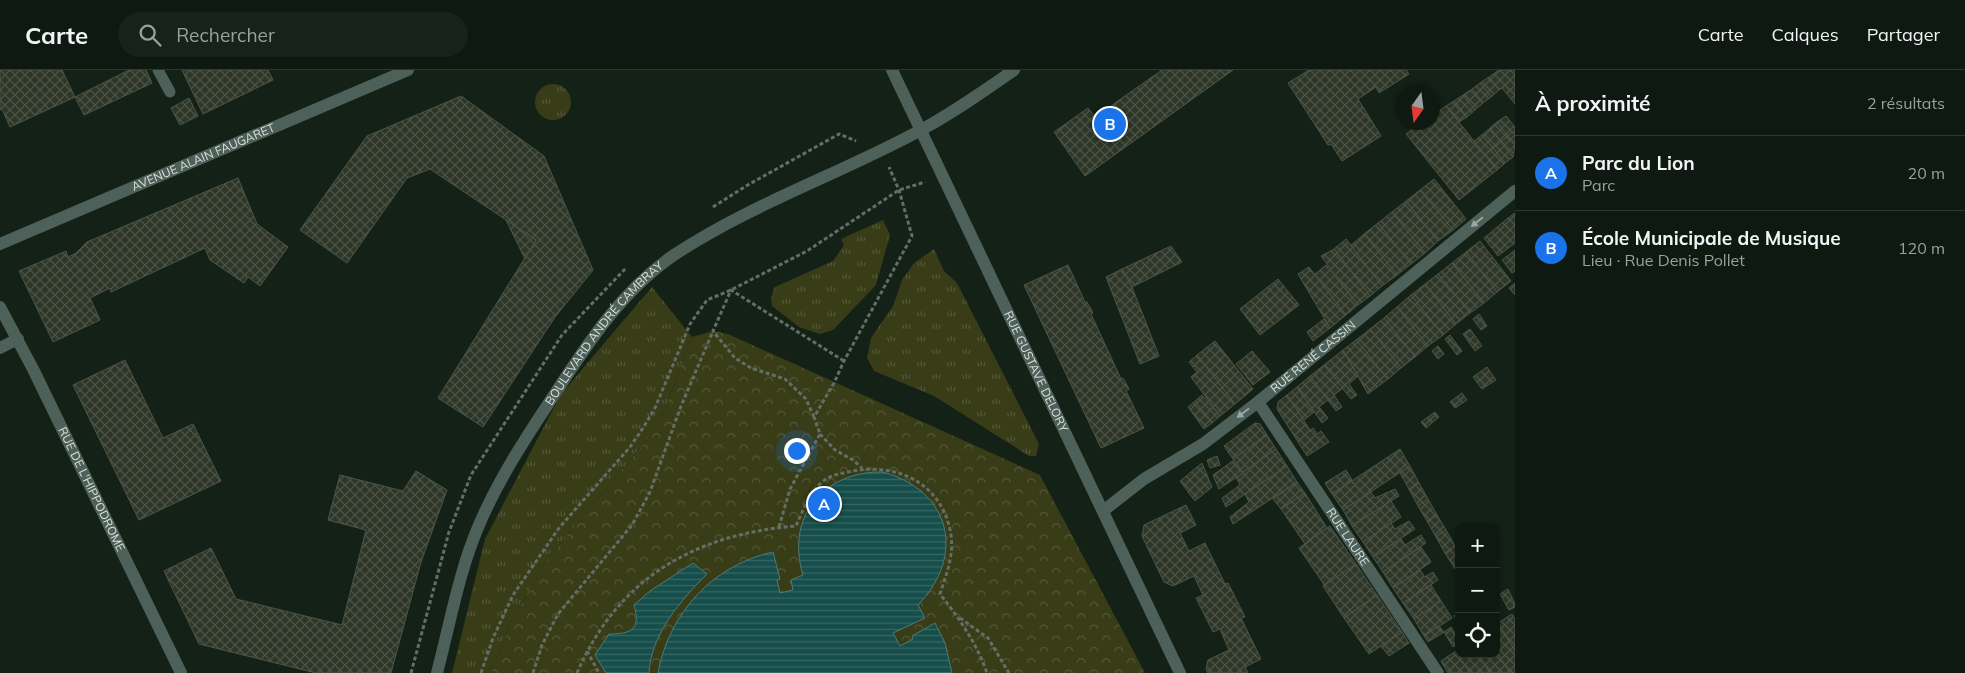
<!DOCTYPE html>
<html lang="fr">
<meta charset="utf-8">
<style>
:root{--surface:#0e1911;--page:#17221a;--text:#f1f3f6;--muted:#9ba09f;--line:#2e3831;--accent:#1a73e8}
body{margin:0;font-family:Mulish,sans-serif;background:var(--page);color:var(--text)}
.controls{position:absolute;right:15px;bottom:15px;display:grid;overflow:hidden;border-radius:10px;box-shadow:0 2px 8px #0003}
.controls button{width:45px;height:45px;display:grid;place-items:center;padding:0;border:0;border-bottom:1px solid var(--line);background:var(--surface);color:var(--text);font:25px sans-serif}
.compass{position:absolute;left:1395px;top:15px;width:45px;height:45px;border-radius:50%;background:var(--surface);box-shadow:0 2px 8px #0003;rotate:194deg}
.you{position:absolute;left:796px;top:380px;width:18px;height:18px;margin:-12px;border:4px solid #fff;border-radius:50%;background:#1a73e8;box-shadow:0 0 0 8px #1a73e833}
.badge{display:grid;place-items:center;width:32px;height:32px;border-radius:50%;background:var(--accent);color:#fff;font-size:16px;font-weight:700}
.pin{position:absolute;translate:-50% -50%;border:2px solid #fff;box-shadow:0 1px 5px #0006}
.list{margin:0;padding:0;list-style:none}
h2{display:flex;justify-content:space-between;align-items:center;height:65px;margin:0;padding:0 20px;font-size:21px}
h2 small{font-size:16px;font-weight:400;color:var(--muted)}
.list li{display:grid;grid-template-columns:32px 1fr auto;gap:15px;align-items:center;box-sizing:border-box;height:75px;padding:0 20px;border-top:1px solid var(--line)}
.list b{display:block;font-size:19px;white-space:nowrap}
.list p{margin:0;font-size:16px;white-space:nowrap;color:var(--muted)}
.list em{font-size:16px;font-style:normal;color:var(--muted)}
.icon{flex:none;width:28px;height:28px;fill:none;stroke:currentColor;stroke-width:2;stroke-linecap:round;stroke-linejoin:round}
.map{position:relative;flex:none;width:1515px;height:603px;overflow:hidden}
header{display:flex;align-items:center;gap:30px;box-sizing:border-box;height:70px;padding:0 25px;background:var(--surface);border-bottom:1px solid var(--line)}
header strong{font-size:24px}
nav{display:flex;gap:28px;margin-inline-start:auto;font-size:18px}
.search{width:350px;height:45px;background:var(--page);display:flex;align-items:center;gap:12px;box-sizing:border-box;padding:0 18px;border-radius:28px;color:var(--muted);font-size:19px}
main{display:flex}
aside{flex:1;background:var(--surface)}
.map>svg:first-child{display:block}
.grass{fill:url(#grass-tufts)}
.park{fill:url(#park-crowns)}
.water{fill:url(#water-rules);stroke:#507a76}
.building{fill:url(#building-cross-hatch);stroke:#4c5647}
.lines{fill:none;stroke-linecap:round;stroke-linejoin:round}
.path{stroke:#626e66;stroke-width:3;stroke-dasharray:4 2.5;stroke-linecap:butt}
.lane{stroke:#4d605a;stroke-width:11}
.street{stroke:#4d605a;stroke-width:12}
.oneway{fill:#9aa8a1}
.labels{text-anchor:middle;stroke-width:4;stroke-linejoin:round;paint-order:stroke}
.street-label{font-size:12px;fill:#d9e2db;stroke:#132117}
</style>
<header>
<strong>Carte</strong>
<div class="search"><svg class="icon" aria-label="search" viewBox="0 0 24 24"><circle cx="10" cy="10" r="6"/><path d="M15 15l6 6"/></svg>Rechercher</div>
<nav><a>Carte</a><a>Calques</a><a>Partager</a></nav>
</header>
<main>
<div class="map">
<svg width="1515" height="603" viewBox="0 0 1515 603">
<defs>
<pattern id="grass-tufts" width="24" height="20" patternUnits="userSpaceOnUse" patternTransform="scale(1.25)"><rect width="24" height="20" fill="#383c17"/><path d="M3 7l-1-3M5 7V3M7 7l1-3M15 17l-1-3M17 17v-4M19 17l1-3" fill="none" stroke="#545838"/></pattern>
<pattern id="park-crowns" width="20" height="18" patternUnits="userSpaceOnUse" patternTransform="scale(1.25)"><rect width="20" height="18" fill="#383c17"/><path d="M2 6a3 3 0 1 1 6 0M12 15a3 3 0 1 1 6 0" fill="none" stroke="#545838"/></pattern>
<pattern id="water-rules" width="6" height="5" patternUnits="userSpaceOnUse" patternTransform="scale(1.25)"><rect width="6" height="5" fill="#164e4b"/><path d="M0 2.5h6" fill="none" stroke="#376764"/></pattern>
<pattern id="building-cross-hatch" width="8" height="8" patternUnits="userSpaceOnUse" patternTransform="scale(1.25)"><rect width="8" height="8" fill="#2d3627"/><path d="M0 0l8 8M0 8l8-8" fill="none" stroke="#4b5346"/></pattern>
</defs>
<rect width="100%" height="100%" fill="#132117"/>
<!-- grass -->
<g class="grass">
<circle cx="553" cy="32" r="18"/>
<polygon points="883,150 890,165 876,215 833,260 820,264 799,257 772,236 771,227 775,217 833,191 844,175 841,169"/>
<polygon points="934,179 944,201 957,213 1039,374 1036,386 1029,386 934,326 874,301 867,288 871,268 893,236 902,210 914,193"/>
<polygon points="652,217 692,267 662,346 650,366 546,491 510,554 491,603 452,603 485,469 561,324"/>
</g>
<!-- park -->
<polygon class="park" points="713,261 728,264 1040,405 1145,603 491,603 510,554 546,491 650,366 662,346 692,267"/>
<!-- water -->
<g class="water">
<path d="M 883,402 C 951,421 966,485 918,535 L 925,548 L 893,563 L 900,576 L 913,569 L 912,566 L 935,553 L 945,573 L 952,603 L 658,603 C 669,543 713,495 773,482 L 780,509 L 777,510 L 780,523 L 793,520 L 791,510 L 803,505 C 785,446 824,401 883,402 Z"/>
<path d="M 693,493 L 707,504 C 681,530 651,564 649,603 L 606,603 L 595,585 L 609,564 C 632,564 641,559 634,535 L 650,521 Z"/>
</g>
<!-- building -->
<g class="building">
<polygon points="0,0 62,0 75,27 10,57 2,39 0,40"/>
<polygon points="129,0 146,0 152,13 84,45 75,27"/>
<polygon points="182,0 268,0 273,10 203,44"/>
<polygon points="1162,0 1233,0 1085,106 1054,62 1088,38 1095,47"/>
<polygon points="1309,0 1406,0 1409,4 1379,23 1376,17 1358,29 1381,66 1342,91 1331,74 1328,75 1288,13"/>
<polygon points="1499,0 1515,0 1515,34 1502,18 1499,20 1489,7"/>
<polygon points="1489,7 1499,20 1491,27 1480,13"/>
<polygon points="1480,13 1491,27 1483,33 1472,19"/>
<polygon points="1472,19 1483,33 1475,40 1463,25"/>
<polygon points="1463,25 1475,40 1467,47 1454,31"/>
<polygon points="461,26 544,86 593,200 555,247 483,357 438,328 536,170 430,99 407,108 347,193 300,160 367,66"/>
<polygon points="189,28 198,46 180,55 171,38"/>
<polygon points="1454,31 1467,47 1459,52 1446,36"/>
<polygon points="1446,36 1497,100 1459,130 1406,64 1422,52 1432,52 1432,46"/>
<polygon points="1506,46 1515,57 1515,60 1508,66 1497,52"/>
<polygon points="1497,52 1508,66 1501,72 1490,58"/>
<polygon points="1490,58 1501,72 1493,78 1482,65"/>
<polygon points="1515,60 1515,73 1508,66"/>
<polygon points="1482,65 1493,78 1485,85 1474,71"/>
<polygon points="1508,66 1515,73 1513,87 1501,72"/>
<polygon points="1501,72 1513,87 1505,93 1493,78"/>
<polygon points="1493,78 1505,93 1497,100 1485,85"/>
<polygon points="238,108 257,154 288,177 260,216 248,207 244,213 210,190 205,178 111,222 110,218 90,228 100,250 53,272 19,201 66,181 68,187 76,183 87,172"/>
<polygon points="1434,109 1466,149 1453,160 1420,120"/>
<polygon points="1420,120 1453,160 1438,171 1406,131"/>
<polygon points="1406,131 1438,171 1425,183 1392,142"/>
<polygon points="1392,142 1425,183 1411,194 1378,153"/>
<polygon points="1515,143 1515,156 1508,148"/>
<polygon points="1508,148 1515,156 1515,173 1498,186 1484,168"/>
<polygon points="506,150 536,170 525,189"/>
<polygon points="1378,153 1411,194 1397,205 1364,164"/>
<polygon points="1364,164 1397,205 1382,216 1350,176"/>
<polygon points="1346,169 1382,216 1370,226 1334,179"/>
<polygon points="1480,171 1511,211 1497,222 1466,182"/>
<polygon points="1171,176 1182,192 1132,217 1122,199"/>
<polygon points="1334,179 1370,226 1358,235 1321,186"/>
<polygon points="1515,180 1515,201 1512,203 1502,190"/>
<polygon points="1466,182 1497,222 1484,233 1452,193"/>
<polygon points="1452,193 1484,233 1470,243 1438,204"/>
<polygon points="1068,195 1085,232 1087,232 1093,243 1091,244 1121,309 1123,308 1129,319 1126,321 1144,358 1101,378 1024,215"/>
<polygon points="1326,195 1358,235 1346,245 1314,205"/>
<polygon points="1309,197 1346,245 1330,258 1298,204"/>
<polygon points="1122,199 1132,217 1159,286 1140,294 1106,207"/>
<polygon points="1438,204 1470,243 1456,254 1425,214"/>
<polygon points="1278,209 1299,235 1260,265 1240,239"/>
<polygon points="1515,213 1515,225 1509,218"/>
<polygon points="1425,214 1456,254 1443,265 1411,225"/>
<polygon points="1411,225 1443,265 1428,276 1397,237"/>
<polygon points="1397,237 1428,276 1415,287 1384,248"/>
<polygon points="1479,244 1487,256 1481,260 1473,249"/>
<polygon points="1384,248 1415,287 1401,298 1370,259"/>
<polygon points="1324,249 1330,258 1313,271 1307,262"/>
<polygon points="1370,259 1401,298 1388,309 1356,270"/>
<polygon points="1470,259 1482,276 1475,281 1463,264"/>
<polygon points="1450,265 1462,281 1457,285 1445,269"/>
<polygon points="1356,270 1388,309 1368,324 1343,280"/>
<polygon points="1215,271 1253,319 1235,334 1197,285"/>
<polygon points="1438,276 1444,284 1438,289 1432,281"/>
<polygon points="1343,280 1358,306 1349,314 1357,325 1351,329 1324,295"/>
<polygon points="1252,281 1270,302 1253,315 1236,294"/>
<polygon points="1197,285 1235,334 1220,346 1191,307 1197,302 1189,292"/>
<polygon points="125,290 163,368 193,354 221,411 139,450 73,315"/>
<polygon points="1324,295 1343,318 1334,325 1342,337 1336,341 1310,306"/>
<polygon points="1487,297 1496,310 1482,319 1473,307"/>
<polygon points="1310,306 1328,330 1319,337 1328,348 1322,353 1297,317"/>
<polygon points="1297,317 1314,342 1304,350 1287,325"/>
<polygon points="1462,323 1467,330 1455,338 1450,332"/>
<polygon points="1202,325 1220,346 1212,353 1195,331"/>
<polygon points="1287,325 1310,360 1313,358 1317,364 1321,361 1329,372 1307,386 1277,339 1278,332"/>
<polygon points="1195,331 1212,353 1204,359 1188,337"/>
<polygon points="1435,342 1439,347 1426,358 1421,352"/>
<polygon points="1255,353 1260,354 1267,365 1233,389 1224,376"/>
<polygon points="1267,365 1276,379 1243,403 1233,389"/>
<polygon points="1276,379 1287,396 1226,437 1222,428 1240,415 1236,407"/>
<polygon points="1400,379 1410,396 1343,440 1332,424"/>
<polygon points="1217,386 1220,395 1210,398 1207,390"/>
<polygon points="1234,390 1243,403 1219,419 1213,405"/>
<polygon points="1202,393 1212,417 1195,431 1180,411"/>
<polygon points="1287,396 1297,412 1233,454 1230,447 1249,432 1245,424"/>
<polygon points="1410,396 1419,413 1409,419 1400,403"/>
<polygon points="1346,400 1352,410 1332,424 1325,413"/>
<polygon points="416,401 447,420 421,492 391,603 316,603 199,574 164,501 211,478 236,529 342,555 366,460 328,450 340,405 403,421"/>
<polygon points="1297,412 1305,423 1281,439 1273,429"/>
<polygon points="1419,413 1428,429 1418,436 1409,419"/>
<polygon points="1395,419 1399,426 1352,456 1343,440 1371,422 1375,428"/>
<polygon points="1305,423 1327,458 1305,474 1281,439"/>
<polygon points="1428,429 1437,445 1427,451 1418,436"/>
<polygon points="1391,431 1401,447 1363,472 1352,456"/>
<polygon points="1186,435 1196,455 1180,463 1189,481 1205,473 1225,514 1228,513 1245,547 1241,548 1261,589 1245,597 1248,603 1208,603 1206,599 1208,590 1229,580 1220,559 1213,562 1196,528 1203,525 1194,506 1173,516 1164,512 1142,466 1144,455"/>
<polygon points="1437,445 1446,460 1436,467 1427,451"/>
<polygon points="1409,451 1415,459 1373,487 1363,472 1391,453 1395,459"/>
<polygon points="1330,456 1356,494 1325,516 1299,478"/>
<polygon points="1446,460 1455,476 1445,483 1436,467"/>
<polygon points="1421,465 1426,473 1383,502 1373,487 1401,469 1405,475"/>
<polygon points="1455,476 1459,482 1459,497 1455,499 1445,483"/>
<polygon points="1421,477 1431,492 1393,518 1383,502"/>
<polygon points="1356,494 1377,525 1344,548 1323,516"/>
<polygon points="1420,500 1425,507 1433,502 1438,510 1403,533 1393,518"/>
<polygon points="1431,515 1441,531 1414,549 1403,533"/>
<polygon points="1508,519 1515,534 1515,537 1509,540 1500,524"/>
<polygon points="1377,525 1402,562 1369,584 1344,548"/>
<polygon points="1441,531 1452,548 1424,566 1414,549"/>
<polygon points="1459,543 1459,554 1454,546"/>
<polygon points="1512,544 1515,549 1515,581 1498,553"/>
<polygon points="1498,553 1515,581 1515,603 1510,603 1496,581"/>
<polygon points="1439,556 1444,562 1428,572 1424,566"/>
<polygon points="1451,557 1459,569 1459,573 1453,577 1444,562"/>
<polygon points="1402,562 1409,573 1389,586 1381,576"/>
<polygon points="1459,579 1459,584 1478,584 1490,603 1470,603 1456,581"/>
<polygon points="1456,581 1470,603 1448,603 1441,591"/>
<polygon points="1496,581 1510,603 1490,603 1478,584 1496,584"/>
</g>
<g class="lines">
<!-- path -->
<g class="path">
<polyline points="713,137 746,116 839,64 856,71"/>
<polyline points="814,347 806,329 785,309 751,298 735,288 713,261 731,220 844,291"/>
<polyline points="820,364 835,380 853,390 862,398"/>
<polyline points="779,457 790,419 820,364 814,347 834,313 844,291 912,166 899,120 889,97"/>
<polyline points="960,548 988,568 1009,603"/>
<polyline points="587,581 599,603"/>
<polyline points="411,603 449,462 471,405 562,265 626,198"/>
<polyline points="481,603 493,568 513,525 559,458 630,377 643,358 655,338 690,254 707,230 731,220 807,181 899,120 925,112"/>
<polyline points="533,603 542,575 558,544 632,455 650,422 681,336 713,261"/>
<path d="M 577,603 C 618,508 695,464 796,456 C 802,443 809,423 821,413 C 829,406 837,404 848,402 C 896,391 943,413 951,465 C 954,486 946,505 940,524 C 959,548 977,574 987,603"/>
</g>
<!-- lane -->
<polyline class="lane" points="158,0 170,22"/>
<!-- street -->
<g class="street">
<path id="s1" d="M 892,0 L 1180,603"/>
<path id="s2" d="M 0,174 L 408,0"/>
<path id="s3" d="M 0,237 L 33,299 L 181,603"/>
<polyline points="0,278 18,269"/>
<path id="s4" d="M 1258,332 L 1438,603"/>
<path id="s5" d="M 1103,441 L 1144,409 L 1203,374 L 1258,332 L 1515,121"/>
<path id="s6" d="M 437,603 C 450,554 459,501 479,455 C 498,410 525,369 552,328 C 586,276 621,221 674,185 C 751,134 840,104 921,60 C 954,42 984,21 1014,0"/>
</g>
</g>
<!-- one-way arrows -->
<defs><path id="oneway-solid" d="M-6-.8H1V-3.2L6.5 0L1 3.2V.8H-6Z" transform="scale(1.25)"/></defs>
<g class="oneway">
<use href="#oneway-solid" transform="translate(1477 152) rotate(141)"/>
<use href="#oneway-solid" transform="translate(1243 343) rotate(143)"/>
</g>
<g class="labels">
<!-- street labels -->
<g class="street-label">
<text dy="4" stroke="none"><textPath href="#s2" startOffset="221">AVENUE ALAIN FAUGARET</textPath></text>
<text dy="4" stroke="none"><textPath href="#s6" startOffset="384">BOULEVARD ANDRÉ CAMBRAY</textPath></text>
<text dy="4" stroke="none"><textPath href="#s5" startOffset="261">RUE RENÉ CASSIN</textPath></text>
<text dy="4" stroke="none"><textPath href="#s1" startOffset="334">RUE GUSTAVE DELORY</textPath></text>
<text dy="4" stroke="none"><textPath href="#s3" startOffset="204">RUE DE L'HIPPODROME</textPath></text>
<text dy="4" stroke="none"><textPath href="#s4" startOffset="162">RUE LAURE</textPath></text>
</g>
</g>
</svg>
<div class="controls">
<button>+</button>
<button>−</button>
<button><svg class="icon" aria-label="locate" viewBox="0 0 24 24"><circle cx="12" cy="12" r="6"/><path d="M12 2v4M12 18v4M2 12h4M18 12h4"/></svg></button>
</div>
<svg class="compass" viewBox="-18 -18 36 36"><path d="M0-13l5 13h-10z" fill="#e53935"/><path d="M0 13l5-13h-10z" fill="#9ba09f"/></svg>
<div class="you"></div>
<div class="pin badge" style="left:824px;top:434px">A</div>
<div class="pin badge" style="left:1110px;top:54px">B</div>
</div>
<aside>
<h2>À proximité<small>2 résultats</small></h2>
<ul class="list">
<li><span class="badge">A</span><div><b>Parc du Lion</b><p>Parc</p></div><em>20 m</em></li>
<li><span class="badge">B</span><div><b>École Municipale de Musique</b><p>Lieu · Rue Denis Pollet</p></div><em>120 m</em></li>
</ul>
</aside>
</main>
